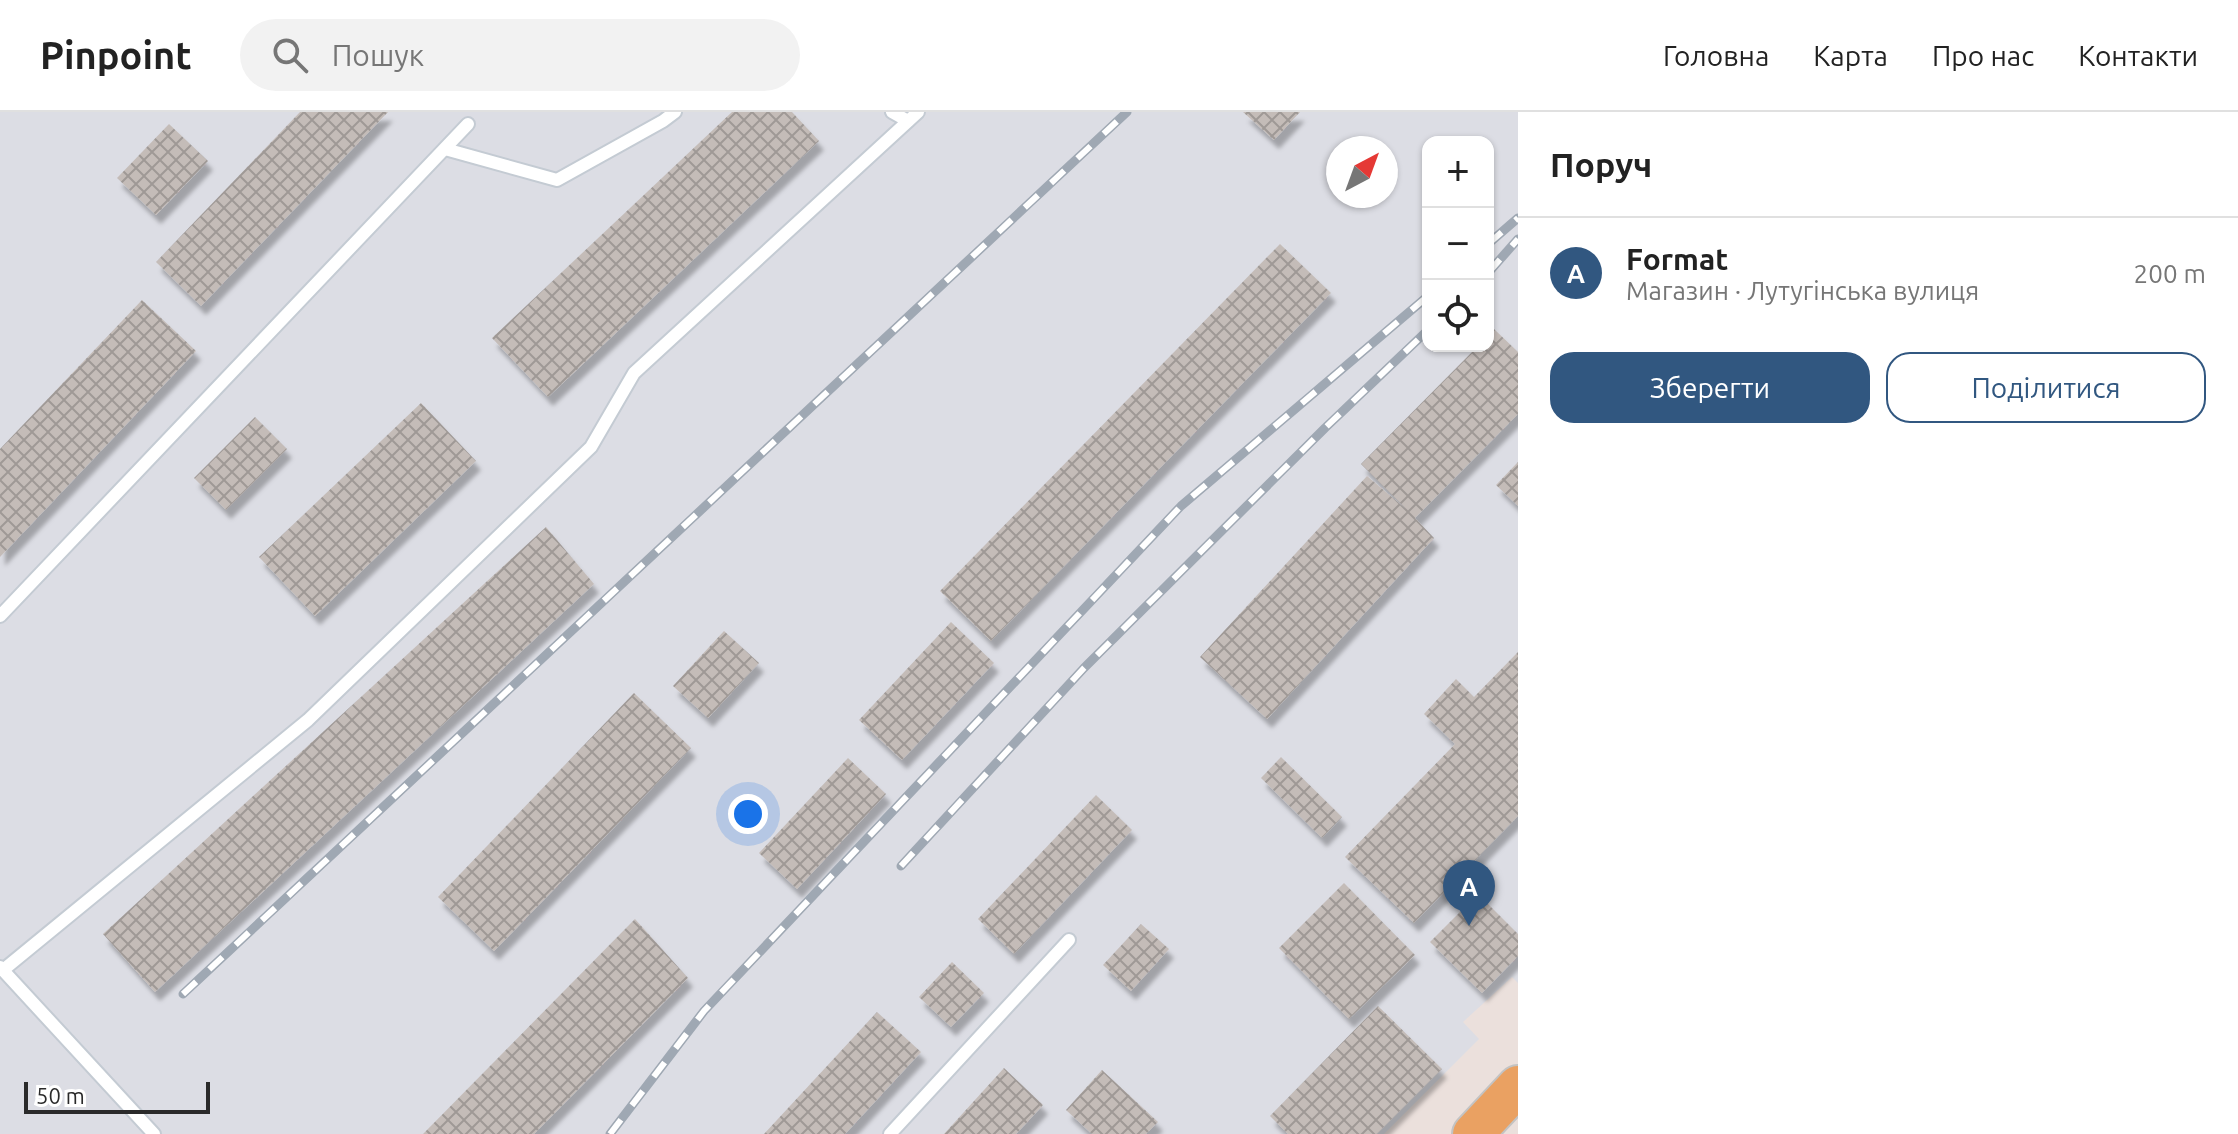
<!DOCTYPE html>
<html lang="uk">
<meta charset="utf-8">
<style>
:root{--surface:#fff;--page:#f2f2f2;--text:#222;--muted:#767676;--line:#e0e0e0;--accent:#315780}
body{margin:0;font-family:Ubuntu,sans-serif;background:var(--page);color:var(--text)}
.controls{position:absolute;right:24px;top:24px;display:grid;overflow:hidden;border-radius:16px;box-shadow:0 2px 6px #0004}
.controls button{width:72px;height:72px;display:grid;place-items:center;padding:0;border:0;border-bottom:2px solid var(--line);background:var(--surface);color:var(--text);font:40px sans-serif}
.compass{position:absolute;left:1326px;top:24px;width:72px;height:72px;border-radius:50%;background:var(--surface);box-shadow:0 2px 6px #0004;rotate:41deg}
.scale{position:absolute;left:24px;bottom:20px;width:186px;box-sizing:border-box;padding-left:8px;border:4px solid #2a2a2a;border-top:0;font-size:22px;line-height:28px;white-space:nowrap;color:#2a2a2a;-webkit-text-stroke:6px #fff;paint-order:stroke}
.you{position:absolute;left:748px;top:702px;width:28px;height:28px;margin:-20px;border:6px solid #fff;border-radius:50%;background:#1a73e8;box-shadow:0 0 0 12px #1a73e833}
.badge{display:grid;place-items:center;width:52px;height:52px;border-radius:50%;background:var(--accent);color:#fff;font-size:26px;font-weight:700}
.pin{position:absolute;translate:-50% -66px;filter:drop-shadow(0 2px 4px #0008)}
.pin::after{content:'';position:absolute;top:42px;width:28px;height:24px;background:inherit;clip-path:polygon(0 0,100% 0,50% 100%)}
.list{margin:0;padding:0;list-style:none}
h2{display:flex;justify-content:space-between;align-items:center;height:104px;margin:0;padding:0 32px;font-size:34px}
h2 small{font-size:26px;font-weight:400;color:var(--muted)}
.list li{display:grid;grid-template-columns:52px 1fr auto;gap:24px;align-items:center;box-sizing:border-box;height:112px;padding:0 32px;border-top:2px solid var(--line)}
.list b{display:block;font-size:30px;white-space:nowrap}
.list p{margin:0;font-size:26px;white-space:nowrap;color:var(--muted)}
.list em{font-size:26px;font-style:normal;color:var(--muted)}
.actions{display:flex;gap:16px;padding:24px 32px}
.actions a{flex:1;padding:18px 0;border:2px solid var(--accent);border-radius:24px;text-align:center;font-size:28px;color:var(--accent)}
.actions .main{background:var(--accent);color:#fff}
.icon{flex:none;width:44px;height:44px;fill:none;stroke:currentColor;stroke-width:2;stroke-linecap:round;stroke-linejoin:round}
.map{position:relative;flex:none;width:1518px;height:1022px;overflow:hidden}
header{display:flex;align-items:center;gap:48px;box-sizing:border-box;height:112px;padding:0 40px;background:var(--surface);border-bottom:2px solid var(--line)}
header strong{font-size:38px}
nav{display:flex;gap:44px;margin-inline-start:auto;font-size:28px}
.search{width:560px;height:72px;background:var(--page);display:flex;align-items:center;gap:20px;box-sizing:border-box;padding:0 28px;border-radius:44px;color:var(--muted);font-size:30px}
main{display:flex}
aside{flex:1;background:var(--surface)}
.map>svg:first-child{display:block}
.industrial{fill:#dcdde4;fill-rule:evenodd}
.building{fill:url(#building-cross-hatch);filter:url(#shadow)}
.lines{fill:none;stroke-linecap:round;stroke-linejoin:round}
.service-casing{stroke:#c4cbd3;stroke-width:16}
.primary-casing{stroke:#c3c3c3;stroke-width:44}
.service{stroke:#fff;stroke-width:12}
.primary{stroke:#eaa162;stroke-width:40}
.rail-casing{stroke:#9fa8b3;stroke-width:9}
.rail{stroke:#fff;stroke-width:6;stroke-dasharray:18;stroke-linecap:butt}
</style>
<header>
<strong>Pinpoint</strong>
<div class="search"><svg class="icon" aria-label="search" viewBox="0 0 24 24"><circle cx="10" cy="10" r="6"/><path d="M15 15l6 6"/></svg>Пошук</div>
<nav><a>Головна</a><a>Карта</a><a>Про нас</a><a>Контакти</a></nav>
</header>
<main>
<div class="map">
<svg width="1518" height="1022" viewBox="0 0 1518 1022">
<defs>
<pattern id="building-cross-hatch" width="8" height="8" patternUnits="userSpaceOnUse" patternTransform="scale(2)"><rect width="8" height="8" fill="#c4bcb8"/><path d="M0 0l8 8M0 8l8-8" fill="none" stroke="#9f9996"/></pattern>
<filter id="shadow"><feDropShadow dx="5" dy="9" stdDeviation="2" flood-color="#0004"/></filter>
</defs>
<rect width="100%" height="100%" fill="#ebe0dc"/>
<!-- industrial -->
<path class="industrial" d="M 0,0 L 1518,0 L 1518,871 L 1512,865 L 1463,910 L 1479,927 L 1384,1022 L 0,1022 ZM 1428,30 L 1488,30 L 1488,234 L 1428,234 ZM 1338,36 L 1386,36 L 1386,84 L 1338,84 Z"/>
<!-- building -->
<g class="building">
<polygon points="300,0 388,0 201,194 156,150"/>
<polygon points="732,0 792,0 819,29 548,285 492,226"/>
<polygon points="1243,0 1300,0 1274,28"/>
<polygon points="169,12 208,49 156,103 117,66"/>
<polygon points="1280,132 1331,181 991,529 940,479"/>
<polygon points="142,188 196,239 0,445 0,337"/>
<polygon points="1494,217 1518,240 1518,302 1415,406 1434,426 1267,607 1200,545 1367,364 1406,397 1361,352 1478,234 1488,234 1488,224"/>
<polygon points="421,291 476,349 315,504 259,445"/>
<polygon points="255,305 287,337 226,398 194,366"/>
<polygon points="1518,350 1518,394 1496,373"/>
<polygon points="546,415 594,472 155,880 103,822"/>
<polygon points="951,510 994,551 902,648 859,608"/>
<polygon points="724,519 759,551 708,606 673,574"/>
<polygon points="1518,540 1518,704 1414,811 1345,745 1455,632 1424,602 1456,567 1474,585"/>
<polygon points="634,581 691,636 494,839 438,785"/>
<polygon points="1281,645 1342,705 1322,726 1261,666"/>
<polygon points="848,646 886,682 797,777 759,741"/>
<polygon points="1096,683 1132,718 1014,842 978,807"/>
<polygon points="1344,771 1415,843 1349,907 1279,836"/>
<polygon points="1478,782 1518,822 1518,844 1482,881 1430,830"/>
<polygon points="635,807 688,866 534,1022 423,1022"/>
<polygon points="1141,812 1169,837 1131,879 1103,853"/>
<polygon points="952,850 984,881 951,915 919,885"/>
<polygon points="1378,894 1442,957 1377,1022 1288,1022 1270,1004"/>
<polygon points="877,900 921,940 845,1022 764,1022"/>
<polygon points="1004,956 1043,993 1016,1022 944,1022"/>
<polygon points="1102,958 1158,1010 1146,1022 1092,1022 1066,998"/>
</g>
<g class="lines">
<defs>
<g id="service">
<polyline points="892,0 908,9"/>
<polyline points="445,37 557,68 663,9 675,0"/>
<polyline points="0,504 468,12"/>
<polyline points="0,855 154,1022"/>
<polyline points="3,858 308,608 591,335 634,261 918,0"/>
<polyline points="890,1022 1069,828"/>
</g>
<polyline id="primary" points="1473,1022 1518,974"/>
</defs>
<!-- service casing -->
<use href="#service" class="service-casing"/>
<!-- primary casing -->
<use href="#primary" class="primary-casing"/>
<!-- service -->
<use href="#service" class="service"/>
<!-- primary -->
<use href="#primary" class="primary"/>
<defs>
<g id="rail">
<polyline points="1488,132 1518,106"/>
<polyline points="1488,161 1518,127"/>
<polyline points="901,754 1084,556 1325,316 1428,218"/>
<polyline points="183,882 1127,0"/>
<polyline points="610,1022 704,899 1181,394 1428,184"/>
</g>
</defs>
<!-- rail casing -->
<use href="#rail" class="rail-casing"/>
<!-- rail -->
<use href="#rail" class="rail"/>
</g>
</svg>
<div class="controls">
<button>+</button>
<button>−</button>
<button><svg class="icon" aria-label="locate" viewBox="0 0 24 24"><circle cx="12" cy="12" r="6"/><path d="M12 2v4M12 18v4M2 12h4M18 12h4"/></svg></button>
</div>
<svg class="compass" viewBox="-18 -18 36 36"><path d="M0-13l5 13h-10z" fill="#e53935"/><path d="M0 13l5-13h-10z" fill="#767676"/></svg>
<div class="scale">50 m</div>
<div class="you"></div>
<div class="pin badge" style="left:1469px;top:814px">A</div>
</div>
<aside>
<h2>Поруч<small></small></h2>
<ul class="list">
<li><span class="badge">A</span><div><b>Format</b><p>Магазин · Лутугінська вулиця</p></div><em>200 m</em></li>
</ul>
<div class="actions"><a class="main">Зберегти</a><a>Поділитися</a></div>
</aside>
</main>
